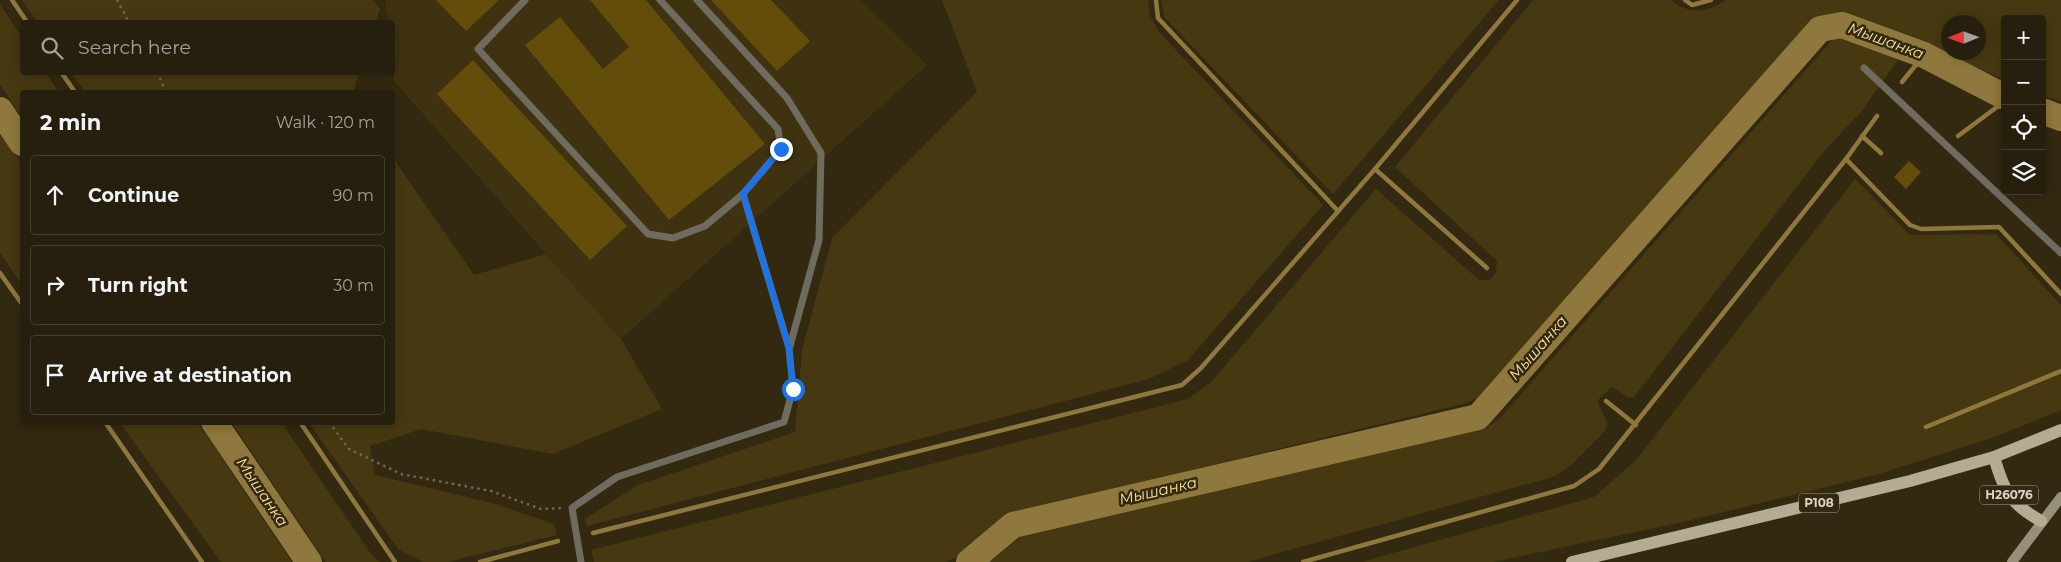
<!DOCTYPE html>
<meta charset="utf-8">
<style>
:root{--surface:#261f0d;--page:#322c1b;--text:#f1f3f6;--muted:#a4a29d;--line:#423d2e}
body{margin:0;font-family:Montserrat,sans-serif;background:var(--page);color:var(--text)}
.controls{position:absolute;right:15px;top:15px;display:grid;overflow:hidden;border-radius:5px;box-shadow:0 2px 12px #0003}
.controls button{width:45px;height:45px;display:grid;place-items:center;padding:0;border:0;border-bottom:1px solid var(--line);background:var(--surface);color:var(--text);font:25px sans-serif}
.compass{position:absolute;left:1941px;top:15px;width:45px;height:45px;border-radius:50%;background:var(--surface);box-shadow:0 2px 12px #0003;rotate:269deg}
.stop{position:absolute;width:15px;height:15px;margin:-11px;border:4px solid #1a73e8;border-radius:50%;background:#fff}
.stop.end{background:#1a73e8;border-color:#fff;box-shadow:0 1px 5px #0008}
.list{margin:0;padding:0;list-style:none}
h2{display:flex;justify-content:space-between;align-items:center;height:65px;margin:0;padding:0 20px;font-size:21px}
h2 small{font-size:16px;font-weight:400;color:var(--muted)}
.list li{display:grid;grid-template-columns:32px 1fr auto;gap:15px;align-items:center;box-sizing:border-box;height:80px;margin:0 10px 10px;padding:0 10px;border:1px solid var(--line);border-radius:5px}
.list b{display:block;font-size:19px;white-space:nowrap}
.list em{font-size:16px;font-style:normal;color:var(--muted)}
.icon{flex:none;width:28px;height:28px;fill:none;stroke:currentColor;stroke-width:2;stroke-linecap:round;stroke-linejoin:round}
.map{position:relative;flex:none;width:2061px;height:562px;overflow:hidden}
.search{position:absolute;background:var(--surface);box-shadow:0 2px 12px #0003;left:20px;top:20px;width:375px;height:55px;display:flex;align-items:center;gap:12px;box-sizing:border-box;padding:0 18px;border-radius:5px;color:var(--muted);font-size:19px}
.panel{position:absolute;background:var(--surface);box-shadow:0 2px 12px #0003;left:20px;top:90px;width:375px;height:335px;border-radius:5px}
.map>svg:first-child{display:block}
.built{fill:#3e3211}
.green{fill:#463811;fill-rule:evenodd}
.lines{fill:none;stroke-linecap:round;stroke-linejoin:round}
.stream{stroke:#8f783d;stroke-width:4.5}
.river{stroke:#8f783d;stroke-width:26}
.building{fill:#624d0a}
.path{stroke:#6f6752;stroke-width:2.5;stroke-dasharray:2.5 4;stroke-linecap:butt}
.lane{stroke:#706b5f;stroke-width:7}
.secondary{stroke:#968f7c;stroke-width:10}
.primary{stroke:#b4ab93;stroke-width:12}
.route{stroke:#1a73e8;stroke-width:6}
.labels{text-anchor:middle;stroke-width:5;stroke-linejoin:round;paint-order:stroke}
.shield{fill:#332911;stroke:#a7a18f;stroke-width:1}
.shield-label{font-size:12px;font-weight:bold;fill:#d9d4c5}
.water-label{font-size:15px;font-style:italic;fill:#fbe09c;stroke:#332911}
</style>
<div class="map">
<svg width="2061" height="562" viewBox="0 0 2061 562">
<rect width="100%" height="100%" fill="#332911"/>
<!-- built -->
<polygon class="built" points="385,0 861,0 927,65 621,339 394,81 392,22 388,22"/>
<!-- green -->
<g class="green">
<polygon points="22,0 373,0 380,9 376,22 37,22"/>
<polygon points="942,0 1148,0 1150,16 1160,33 1323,205 1188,360 1149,379 587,526 585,519 638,485 795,432 802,350 832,238 977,92"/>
<polygon points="1161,0 1499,0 1333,194 1164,17"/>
<path d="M 1533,0 L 1671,0 C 1689,15 1707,13 1726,0 L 2061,0 L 2061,102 L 2042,95 L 2042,19 L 2005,19 L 2005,80 L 1913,39 L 1845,16 L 1827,18 L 1805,28 L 1486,394 L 1467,403 L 1012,514 C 989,530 971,552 946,562 L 594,562 L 591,550 L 1188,399 L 1211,382 L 1376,189 L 1479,280 L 1490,280 L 1496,272 L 1497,261 L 1395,167 ZM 1948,22 L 1978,22 L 1978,52 L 1948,52 Z"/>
<polygon points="0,4 22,38 22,72 46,73 59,92 22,92 22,117 0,85"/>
<polygon points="1841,36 1856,39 1900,57 1861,112 1825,150 1634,397 1627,397 1612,387 1597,401 1608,424 1605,431 1572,464 1556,476 1247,562 990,562 1025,533 1312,469 1488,427 1500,418 1833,39"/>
<polygon points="71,73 359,73 353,92 85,92"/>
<polygon points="0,133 22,165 22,285 0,253"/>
<polygon points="393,158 474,275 546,254 621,339 662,409 553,454 421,429 370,446 375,475 492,503 554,524 557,535 447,562 423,562 398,549 309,423 392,422"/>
<polygon points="1855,179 1910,235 1996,234 2061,305 2061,410 1995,437 1879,474 1683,522 1493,562 1361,562 1594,497 1636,460"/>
<polygon points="120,423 198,423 292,562 221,562"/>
<polygon points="232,423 282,423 371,554 380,562 326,562"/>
</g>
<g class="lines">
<!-- stream -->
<g class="stream">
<polyline points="12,0 27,22"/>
<polyline points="1156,0 1158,18 1338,211"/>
<polyline points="1685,0 1692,5 1711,0"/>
<polyline points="61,72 75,92"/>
<polyline points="1902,82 1924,55"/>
<polyline points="1862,136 1881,153"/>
<polyline points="1958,136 2005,101"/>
<polyline points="1846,159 1910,225 1921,229 1999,227 2061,294"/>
<polyline points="1375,169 1487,268"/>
<polyline points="0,273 22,304"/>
<polyline points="1606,401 1636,425"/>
<polyline points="105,422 202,562"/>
<polyline points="300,422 395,562"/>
<polyline points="1926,427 2061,371"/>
<polyline points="593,533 1182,385 1201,368 1375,169 1517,0"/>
<polyline points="480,562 558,541"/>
<polyline points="1303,562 1574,486 1599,469 1846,159 1877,116"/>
</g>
<!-- river -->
<g class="river">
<polyline points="0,110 22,143"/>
<polyline points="2042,111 2061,118"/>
<polyline points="214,422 309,562"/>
<polyline points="969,562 1013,525 1478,417 1820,29 1842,25 1924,55 2005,97"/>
</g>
</g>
<!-- building -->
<g class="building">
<polygon points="436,0 499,0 466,31"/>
<polygon points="590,0 646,0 765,144 669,220 525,45 560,17 603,69 629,47"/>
<polygon points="711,0 771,0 810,41 777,71"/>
<polygon points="473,60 627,226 590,260 437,94"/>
<polygon points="1909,161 1921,172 1906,189 1894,177"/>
</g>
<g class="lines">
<!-- path -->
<g class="path">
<polyline points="117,0 129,22"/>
<polyline points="157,72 166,92"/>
<polyline points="329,422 349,449 401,474 491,491 541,509 563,508"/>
</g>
<!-- lane -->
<g class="lane">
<polyline points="525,0 478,49 648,234 673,238 705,226 743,194"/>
<polyline points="697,0 787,98 821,153 819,240 790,346"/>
<polyline points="1864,68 2061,253"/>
<polyline points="581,562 572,508 617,477 784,422 793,389 789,348 743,194 781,149 778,129 660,0"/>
</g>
<!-- secondary -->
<polyline class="secondary" points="2012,562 2061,497"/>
<!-- primary -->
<g class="primary">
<path d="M 1994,457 C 2004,491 2009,503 2041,521"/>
<polyline points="1572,562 1910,481 1994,457 2061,430"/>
</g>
</g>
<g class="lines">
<!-- route -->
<polyline class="route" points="781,149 743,194 789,348 793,389"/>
</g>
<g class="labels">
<!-- shield labels -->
<g class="shield">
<rect x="1980" y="485.5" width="58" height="19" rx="4"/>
<rect x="1799" y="493.5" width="40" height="19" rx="4"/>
</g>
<g class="shield-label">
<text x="2009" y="499">Н26076</text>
<text x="1819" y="507">Р108</text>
</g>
<!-- water labels -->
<g class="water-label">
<text transform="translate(1886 41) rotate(20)" y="5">Мышанка</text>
<text transform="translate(1538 348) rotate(-49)" y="5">Мышанка</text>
<text transform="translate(1158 491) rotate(-13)" y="5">Мышанка</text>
<text transform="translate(262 492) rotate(56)" y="5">Мышанка</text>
</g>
</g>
</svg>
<div class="controls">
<button>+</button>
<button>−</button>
<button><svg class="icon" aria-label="locate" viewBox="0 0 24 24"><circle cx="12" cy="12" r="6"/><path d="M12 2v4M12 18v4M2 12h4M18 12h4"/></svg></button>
<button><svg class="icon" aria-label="layers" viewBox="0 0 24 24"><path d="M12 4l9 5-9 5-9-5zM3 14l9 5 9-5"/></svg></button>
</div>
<svg class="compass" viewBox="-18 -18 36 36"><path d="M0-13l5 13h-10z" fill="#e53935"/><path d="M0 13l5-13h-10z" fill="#a4a29d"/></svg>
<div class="stop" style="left:793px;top:389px"></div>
<div class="stop end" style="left:781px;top:149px"></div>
<div class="search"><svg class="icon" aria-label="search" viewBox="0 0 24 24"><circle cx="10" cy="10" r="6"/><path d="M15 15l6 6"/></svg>Search here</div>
<section class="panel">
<h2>2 min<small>Walk · 120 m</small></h2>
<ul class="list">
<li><svg class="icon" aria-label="ahead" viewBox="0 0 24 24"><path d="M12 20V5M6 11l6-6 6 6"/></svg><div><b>Continue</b></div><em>90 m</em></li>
<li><svg class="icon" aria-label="right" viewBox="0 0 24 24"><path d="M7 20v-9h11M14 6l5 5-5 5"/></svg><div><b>Turn right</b></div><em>30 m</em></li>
<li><svg class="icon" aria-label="arrive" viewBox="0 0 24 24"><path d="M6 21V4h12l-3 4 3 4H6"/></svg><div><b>Arrive at destination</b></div></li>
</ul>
</section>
</div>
